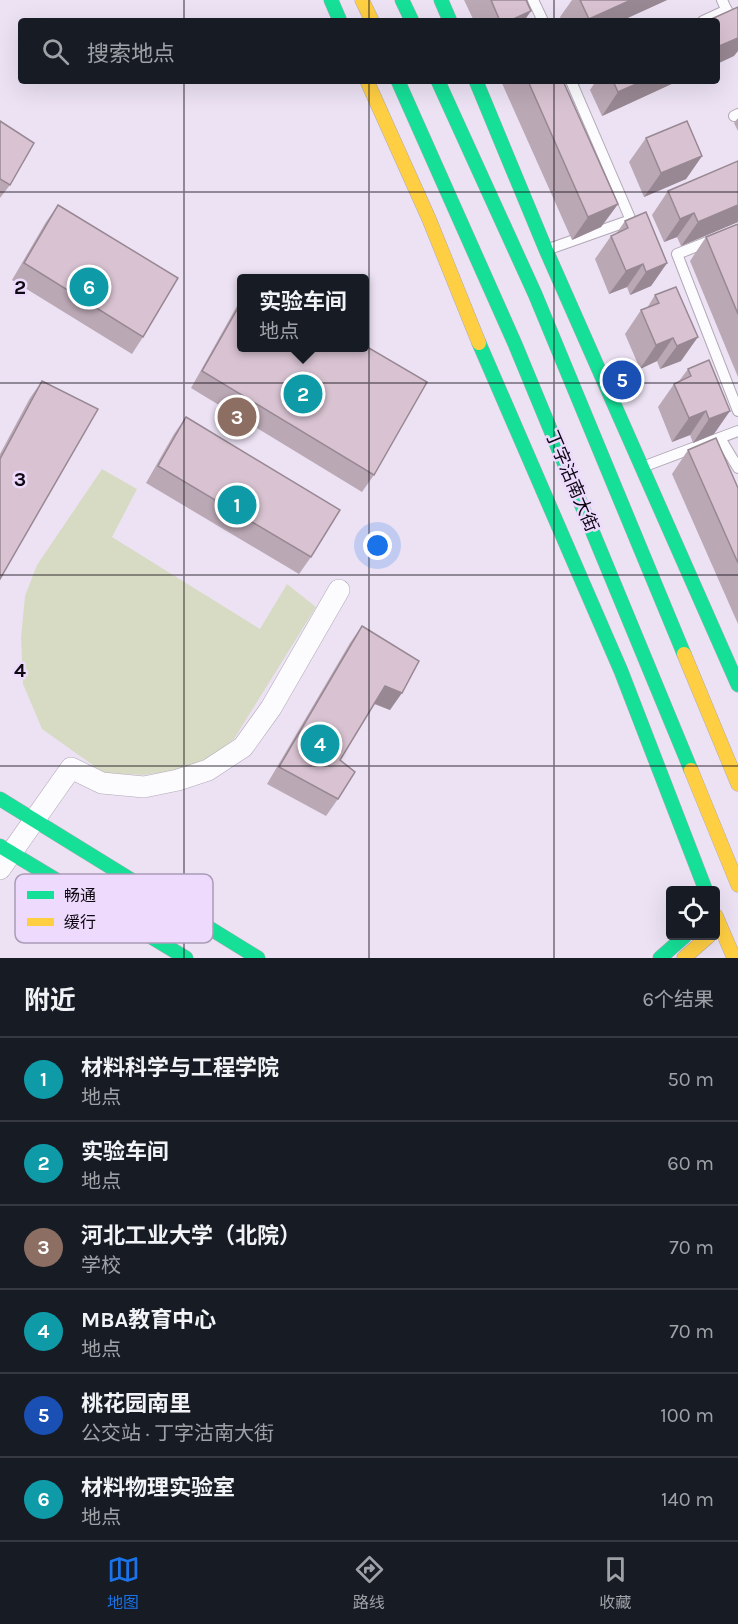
<!DOCTYPE html>
<html lang="zh">
<meta charset="utf-8">
<style>
:root{--surface:#171b24;--page:#20242c;--text:#f1f3f6;--muted:#9ea1a6;--line:#363941;--accent:#1a73e8}
body{margin:0;font-family:Karla,"Noto Sans SC",sans-serif;background:var(--page);color:var(--text)}
.controls{position:absolute;right:18px;bottom:18px;display:grid;overflow:hidden;border-radius:6px;box-shadow:0 6px 24px #0002}
.controls button{width:54px;height:54px;display:grid;place-items:center;padding:0;border:0;border-bottom:2px solid var(--line);background:var(--surface);color:var(--text);font:30px sans-serif}
.you{position:absolute;left:378px;top:546px;width:21px;height:21px;margin:-15px;border:4px solid #fff;border-radius:50%;background:#1a73e8;box-shadow:0 0 0 9px #1a73e833}
.badge{display:grid;place-items:center;width:39px;height:39px;border-radius:50%;background:var(--accent);color:#fff;font-size:20px;font-weight:700}
.pin{position:absolute;translate:-50% -50%;border:3px solid #fff;box-shadow:0 2px 6px #0006}
.popup{position:absolute;left:237px;top:274px;width:132px;height:78px;box-sizing:border-box;display:grid;place-content:center;border-radius:6px;background:var(--surface);filter:drop-shadow(0 2px 4px #0005);font-size:20px;white-space:nowrap;color:var(--muted)}
.popup b{font-size:22px;color:var(--text)}
.popup::after{content:'';position:absolute;left:50%;top:100%;margin-left:-12px;border:12px solid transparent;border-top-color:var(--surface)}
.list{margin:0;padding:0;list-style:none}
h2{display:flex;justify-content:space-between;align-items:center;height:78px;margin:0;padding:0 24px;font-size:26px}
h2 small{font-size:20px;font-weight:400;color:var(--muted)}
.list li{display:grid;grid-template-columns:39px 1fr auto;gap:18px;align-items:center;box-sizing:border-box;height:84px;padding:0 24px;border-top:2px solid var(--line)}
.list b{display:block;font-size:22px;white-space:nowrap}
.list p{margin:0;font-size:20px;white-space:nowrap;color:var(--muted)}
.list em{font-size:20px;font-style:normal;color:var(--muted)}
.icon{flex:none;width:33px;height:33px;fill:none;stroke:currentColor;stroke-width:2;stroke-linecap:round;stroke-linejoin:round}
.map{position:relative;flex:none;width:738px;height:958px;overflow:hidden}
.search{position:absolute;background:var(--surface);box-shadow:0 6px 24px #0002;left:18px;right:18px;top:18px;height:66px;display:flex;align-items:center;gap:15px;box-sizing:border-box;padding:0 21px;border-radius:6px;color:var(--muted);font-size:22px}
.sheet{height:582px;background:var(--surface)}
nav{display:flex;justify-content:space-around;align-items:center;box-sizing:border-box;height:84px;border-top:2px solid var(--line);background:var(--surface);font-size:16px;color:var(--muted)}
nav a{display:grid;justify-items:center;gap:3px}
nav .on{color:var(--accent)}
.map>svg:first-child{display:block}
.green{fill:#d8dbc4}
.lines{fill:none;stroke-linecap:round;stroke-linejoin:round}
.lane-casing{stroke:#b1a9b6;stroke-width:12}
.street-casing{stroke:#b1a9b6;stroke-width:22}
.fast-casing{stroke:#b1a9b6;stroke-width:15}
.slow-casing{stroke:#b1a9b6;stroke-width:15}
.lane{stroke:#fcfbfd;stroke-width:10}
.street{stroke:#fcfbfd;stroke-width:21}
.fast{stroke:#16e098;stroke-width:14}
.slow{stroke:#ffcf43;stroke-width:14}
.wall{fill:#bba8b5}
.shaded-wall{fill:#988893}
.building{fill:#d9c3d2;stroke:#988893;stroke-width:1.5}
.grid{fill:none;stroke:#0f0914;stroke-width:1.5;stroke-opacity:0.55}
.labels{text-anchor:middle;stroke-width:5;stroke-linejoin:round;paint-order:stroke}
.street-label{font-size:18px;fill:#0f0914;stroke:#eddafc}
.key{fill:#eddafc;stroke:#aa9bb6;stroke-width:1.5}
.key-label{font-size:16px;fill:#0f0914}
.grid-label{font-size:20px;text-anchor:middle;font-weight:bold;fill:#0f0914;stroke:#eddafc;stroke-width:5;stroke-linejoin:round;paint-order:stroke}
</style>
<div class="map">
<svg width="738" height="958" viewBox="0 0 738 958">
<rect width="100%" height="100%" fill="#ece2f4"/>
<!-- green -->
<polygon class="green" points="102,469 137,489 112,537 260,629 287,584 316,607 234,739 210,757 178,770 144,775 104,773 42,729 23,684 21,637 25,596 37,565"/>
<g class="lines">
<defs>
<g id="lane">
<polyline points="533,0 543,21"/>
<polyline points="722,0 738,36"/>
<polyline points="703,21 727,10"/>
<polyline points="571,81 636,232"/>
<polyline points="734,116 738,114"/>
<polyline points="738,230 677,254 738,411"/>
<polyline points="549,249 631,220"/>
<polyline points="720,438 738,468"/>
<polyline points="645,466 738,431"/>
</g>
<polyline id="street" points="0,869 71,768 102,783 144,787 178,780 208,770 243,747 271,708 339,590"/>
<g id="fast">
<polyline points="331,0 340,21"/>
<polyline points="402,0 412,21"/>
<polyline points="441,0 450,21"/>
<polyline points="398,81 515,344 691,770"/>
<polyline points="438,81 535,294 684,654"/>
<polyline points="476,81 546,250 738,685"/>
<polyline points="479,343 621,671 706,891"/>
<polyline points="0,799 258,958"/>
<polyline points="0,846 186,958"/>
<polyline points="660,958 685,936"/>
</g>
<g id="slow">
<polyline points="362,0 372,21"/>
<polyline points="367,81 429,219 479,343"/>
<polyline points="684,654 738,784"/>
<polyline points="691,770 738,885"/>
<polyline points="716,916 734,958"/>
<polyline points="684,958 709,936"/>
</g>
</defs>
<!-- lane casing -->
<use href="#lane" class="lane-casing"/>
<!-- street casing -->
<use href="#street" class="street-casing"/>
<!-- fast casing -->
<use href="#fast" class="fast-casing"/>
<!-- slow casing -->
<use href="#slow" class="slow-casing"/>
<!-- lane -->
<use href="#lane" class="lane"/>
<!-- street -->
<use href="#street" class="street"/>
<!-- fast -->
<use href="#fast" class="fast"/>
<!-- slow -->
<use href="#slow" class="slow"/>
</g>
<!-- wall -->
<g class="wall">
<polygon points="464,0 526,0 524,21 474,21"/>
<polygon points="572,0 667,0 621,21 562,21 560,17"/>
<polygon points="501,81 563,81 618,204 601,227 572,240"/>
<polygon points="596,81 678,81 602,116 590,90"/>
<polygon points="738,118 738,131 734,123"/>
<polygon points="0,121 10,185 0,198"/>
<polygon points="646,138 702,156 686,179 644,197 629,162"/>
<polygon points="668,191 738,222 681,246 677,237 664,242 652,215"/>
<polygon points="58,205 143,337 132,354 12,280 46,222"/>
<polygon points="625,221 667,263 651,286 630,295 627,287 609,294 595,259 611,236 616,234"/>
<polygon points="738,224 738,377 690,261 706,237"/>
<polygon points="676,287 681,361 660,369 657,361 640,369 625,334 641,310 647,308 655,295"/>
<polygon points="242,297 242,348 374,475 362,492 191,388"/>
<polygon points="709,360 714,434 693,443 690,435 672,442 658,407 674,384 679,381 688,369"/>
<polygon points="42,381 0,579 0,454 30,398"/>
<polygon points="186,417 311,557 299,574 146,483 174,434"/>
<polygon points="688,450 738,488 738,624 672,474"/>
<polygon points="362,626 390,710 374,704 340,760 338,799 326,816 267,784 350,643"/>
</g>
<!-- shaded-wall -->
<g class="shaded-wall">
<polygon points="631,0 667,0 621,21 587,21 589,19"/>
<polygon points="531,11 524,21 509,21"/>
<polygon points="738,38 738,51 734,56 717,64 717,47"/>
<polygon points="643,81 678,81 602,116 618,92"/>
<polygon points="702,156 686,179 644,197 661,173"/>
<polygon points="618,204 601,227 572,240 588,217"/>
<polygon points="738,205 738,222 681,246 698,222"/>
<polygon points="694,213 677,237 664,242 680,219"/>
<polygon points="667,263 651,286 630,295 646,272"/>
<polygon points="643,264 627,287 609,294 626,271"/>
<polygon points="698,337 681,361 660,369 677,346"/>
<polygon points="673,338 657,361 640,369 656,345"/>
<polygon points="706,411 690,435 672,442 689,418"/>
<polygon points="730,411 714,434 693,443 709,419"/>
<polygon points="385,686 402,693 390,710 373,703"/>
</g>
<!-- building -->
<g class="building">
<polygon points="491,0 526,0 531,11 509,21 500,21"/>
<polygon points="580,0 631,0 589,19"/>
<polygon points="738,7 738,38 717,47 717,21 707,21"/>
<polygon points="528,81 563,81 618,204 588,217"/>
<polygon points="613,81 643,81 618,92"/>
<polygon points="0,121 34,143 10,185 0,179"/>
<polygon points="687,121 702,156 661,173 646,138"/>
<polygon points="738,161 738,205 698,222 694,213 680,219 668,191"/>
<polygon points="58,205 178,278 143,337 24,263"/>
<polygon points="646,212 667,263 646,272 643,264 626,271 611,236 628,228 625,221"/>
<polygon points="738,224 738,314 706,237"/>
<polygon points="676,287 698,337 677,346 673,338 656,345 641,310 659,303 655,295"/>
<polygon points="242,301 242,348 364,348 364,345 427,382 374,475 202,371"/>
<polygon points="709,360 730,411 709,419 706,411 689,418 674,384 691,376 688,369"/>
<polygon points="42,381 98,409 0,579 0,459"/>
<polygon points="186,417 340,510 311,557 158,466"/>
<polygon points="716,438 738,488 738,563 688,450"/>
<polygon points="362,626 419,661 402,693 385,686 340,760 355,772 338,799 279,767"/>
</g>
<!-- grid -->
<path class="grid" d="M 184,0 L 184,21M 369,0 L 369,21M 554,0 L 554,21M 184,81 L 184,958M 369,81 L 369,958M 554,81 L 554,958M 0,192 L 738,192M 0,383 L 738,383M 0,575 L 738,575M 0,766 L 738,766"/>
<g class="labels">
<!-- street labels -->
<g class="street-label">
<text transform="translate(572 481) rotate(67)" y="6">丁字沽南大街</text>
</g>
</g>
<!-- legend -->
<rect x="15" y="874" width="198" height="69" rx="9" class="key"/>
<rect x="27" y="891" width="27" height="8" fill="#16e098"/>
<rect x="27" y="918" width="27" height="8" fill="#ffcf43"/>
<g class="key-label">
<text x="64" y="901">畅通</text>
<text x="64" y="928">缓行</text>
</g>
<g class="grid-label">
<text x="20" y="294">2</text>
<text x="20" y="486">3</text>
<text x="20" y="677">4</text>
</g>
</svg>
<div class="controls">
<button><svg class="icon" aria-label="locate" viewBox="0 0 24 24"><circle cx="12" cy="12" r="6"/><path d="M12 2v4M12 18v4M2 12h4M18 12h4"/></svg></button>
</div>
<div class="you"></div>
<div class="pin badge" style="left:237px;top:505px;background:#0f9aa8">1</div>
<div class="pin badge" style="left:303px;top:394px;background:#0f9aa8">2</div>
<div class="popup"><b>实验车间</b>地点</div>
<div class="pin badge" style="left:237px;top:417px;background:#8d6e63">3</div>
<div class="pin badge" style="left:320px;top:744px;background:#0f9aa8">4</div>
<div class="pin badge" style="left:622px;top:380px;background:#1a4fb4">5</div>
<div class="pin badge" style="left:89px;top:287px;background:#0f9aa8">6</div>
<div class="search"><svg class="icon" aria-label="search" viewBox="0 0 24 24"><circle cx="10" cy="10" r="6"/><path d="M15 15l6 6"/></svg>搜索地点</div>
</div>
<section class="sheet">
<h2>附近<small>6个结果</small></h2>
<ul class="list">
<li><span class="badge" style="background:#0f9aa8">1</span><div><b>材料科学与工程学院</b><p>地点</p></div><em>50 m</em></li>
<li><span class="badge" style="background:#0f9aa8">2</span><div><b>实验车间</b><p>地点</p></div><em>60 m</em></li>
<li><span class="badge" style="background:#8d6e63">3</span><div><b>河北工业大学（北院）</b><p>学校</p></div><em>70 m</em></li>
<li><span class="badge" style="background:#0f9aa8">4</span><div><b>MBA教育中心</b><p>地点</p></div><em>70 m</em></li>
<li><span class="badge" style="background:#1a4fb4">5</span><div><b>桃花园南里</b><p>公交站 · 丁字沽南大街</p></div><em>100 m</em></li>
<li><span class="badge" style="background:#0f9aa8">6</span><div><b>材料物理实验室</b><p>地点</p></div><em>140 m</em></li>
</ul>
</section>
<nav>
<a class="on"><svg class="icon" aria-label="map" viewBox="0 0 24 24"><path d="M3 6l6-2 6 2 6-2v14l-6 2-6-2-6 2zM9 4v14M15 6v14"/></svg>地图</a>
<a><svg class="icon" aria-label="directions" viewBox="0 0 24 24"><path d="M12 3l9 9-9 9-9-9zM9 14v-3h6M13 9l2 2-2 2"/></svg>路线</a>
<a><svg class="icon" aria-label="saved" viewBox="0 0 24 24"><path d="M7 4h10v16l-5-4-5 4z"/></svg>收藏</a>
</nav>
